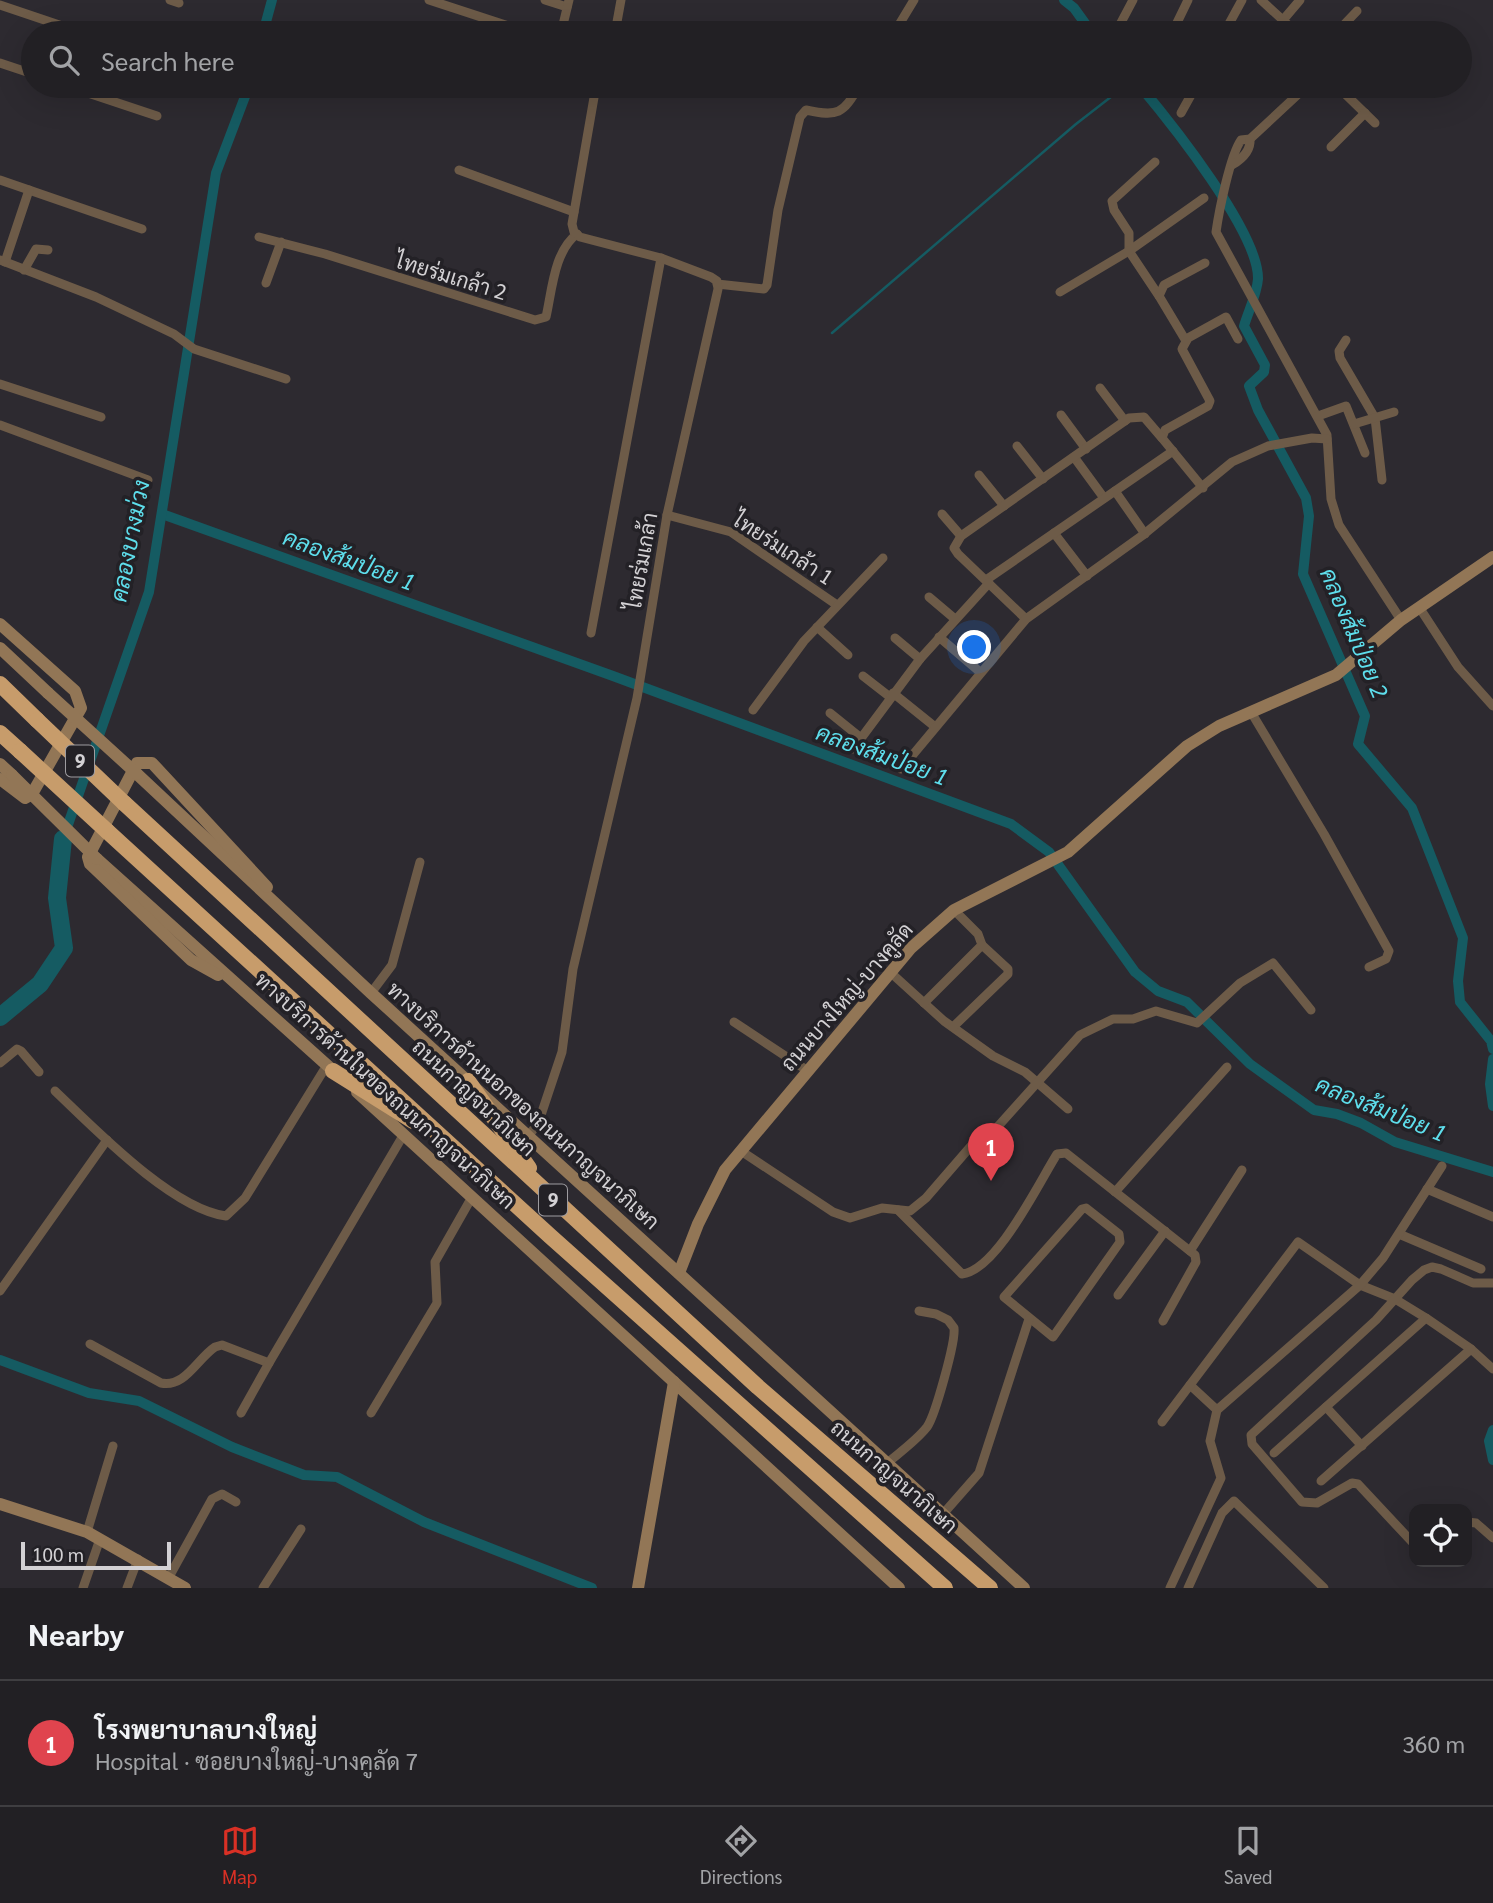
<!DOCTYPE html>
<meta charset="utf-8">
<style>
:root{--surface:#222024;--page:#2a282c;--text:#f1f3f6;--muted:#a2a3a6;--line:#3f3e41;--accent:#d93025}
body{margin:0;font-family:Georgia,Sarabun,serif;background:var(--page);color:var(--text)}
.controls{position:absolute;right:21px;bottom:21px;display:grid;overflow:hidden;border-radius:14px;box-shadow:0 7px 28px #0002}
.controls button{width:63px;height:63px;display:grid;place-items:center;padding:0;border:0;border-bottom:2px solid var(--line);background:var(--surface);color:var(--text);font:35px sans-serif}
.scale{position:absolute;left:21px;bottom:18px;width:150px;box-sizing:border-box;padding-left:7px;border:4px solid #d3d1d4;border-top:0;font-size:19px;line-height:24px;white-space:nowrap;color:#d3d1d4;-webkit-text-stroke:5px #232126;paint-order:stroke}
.you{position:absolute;left:975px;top:648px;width:24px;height:24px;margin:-18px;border:5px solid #fff;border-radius:50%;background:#1a73e8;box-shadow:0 0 0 10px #1a73e833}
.badge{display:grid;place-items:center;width:46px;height:46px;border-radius:50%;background:var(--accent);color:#fff;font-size:23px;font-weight:700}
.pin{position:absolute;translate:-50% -58px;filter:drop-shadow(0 2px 4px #0008)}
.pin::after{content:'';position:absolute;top:37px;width:24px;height:21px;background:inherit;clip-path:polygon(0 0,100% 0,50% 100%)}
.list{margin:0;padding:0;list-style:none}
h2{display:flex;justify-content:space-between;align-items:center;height:91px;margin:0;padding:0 28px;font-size:30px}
h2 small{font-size:23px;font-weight:400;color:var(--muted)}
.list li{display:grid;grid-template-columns:46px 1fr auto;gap:21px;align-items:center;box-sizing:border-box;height:126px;padding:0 28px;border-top:2px solid var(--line)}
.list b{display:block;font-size:26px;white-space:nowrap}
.list p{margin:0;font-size:23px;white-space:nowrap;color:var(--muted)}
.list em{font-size:23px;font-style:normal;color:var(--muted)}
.icon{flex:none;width:38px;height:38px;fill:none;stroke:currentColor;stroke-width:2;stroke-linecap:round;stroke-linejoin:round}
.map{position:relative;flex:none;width:1493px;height:1588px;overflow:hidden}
.search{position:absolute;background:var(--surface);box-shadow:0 7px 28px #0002;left:21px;right:21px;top:21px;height:77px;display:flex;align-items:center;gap:18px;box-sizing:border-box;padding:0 24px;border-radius:38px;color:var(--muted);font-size:26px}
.sheet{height:217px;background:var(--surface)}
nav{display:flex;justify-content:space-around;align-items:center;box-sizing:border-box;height:98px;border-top:2px solid var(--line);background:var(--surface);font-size:19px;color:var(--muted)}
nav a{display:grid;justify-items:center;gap:4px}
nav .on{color:var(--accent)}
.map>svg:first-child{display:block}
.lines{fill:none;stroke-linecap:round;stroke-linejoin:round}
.stream{stroke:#155b62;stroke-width:2.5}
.canal{stroke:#155b62;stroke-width:10}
.river{stroke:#155b62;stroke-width:18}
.street{stroke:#6d5b48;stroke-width:9}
.secondary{stroke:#927656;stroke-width:12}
.highway{stroke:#c79c6b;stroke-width:16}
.secondary-bridge{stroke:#927656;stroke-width:12}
.highway-bridge{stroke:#c79c6b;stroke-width:16}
.labels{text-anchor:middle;stroke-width:7;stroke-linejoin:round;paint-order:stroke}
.shield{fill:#232126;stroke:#9e9ca0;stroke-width:2}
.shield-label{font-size:19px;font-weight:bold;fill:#d3d1d4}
.street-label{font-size:21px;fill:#d3d1d4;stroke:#232126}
.water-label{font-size:23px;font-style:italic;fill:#5edeec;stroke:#232126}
</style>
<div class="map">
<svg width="1493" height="1588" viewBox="0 0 1493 1588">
<rect width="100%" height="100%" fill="#2d2a30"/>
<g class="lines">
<!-- stream -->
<polyline class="stream" points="832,333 1076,124 1125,86"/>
<!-- canal -->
<g class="canal">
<polyline points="1064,0 1074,8 1092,33"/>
<polyline points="263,33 272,0"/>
<path d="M 1140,86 C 1171,123 1259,233 1258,279 C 1257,294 1248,312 1244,326 L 1265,365 L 1264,372 L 1249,386 L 1258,410 L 1306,498 L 1309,516 L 1303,574 L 1365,716 L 1358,744 L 1412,808 L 1463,938 L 1458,981 L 1460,1002 L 1491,1041 L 1493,1049"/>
<polyline points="162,514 613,676 1011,824 1049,852 1135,972 1158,991 1187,1002 1250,1064 1314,1110 1337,1114 1361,1123 1395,1142 1493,1172"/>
<polyline points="63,839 149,592 216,173 249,86"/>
<polyline points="1493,1059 1490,1084 1493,1106"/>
<polyline points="0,1360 89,1393 139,1401 232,1447 304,1475 337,1477 424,1522 592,1588"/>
<polyline points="1493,1430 1489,1441 1493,1460"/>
</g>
<!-- river -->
<polyline class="river" points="0,1017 40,984 64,948 57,898 63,839"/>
<!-- street -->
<g class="street">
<polyline points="170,0 179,3"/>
<polyline points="429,0 530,33"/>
<polyline points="545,0 567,7"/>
<polyline points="1261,0 1297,33"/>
<polyline points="0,5 83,33"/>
<polyline points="1283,20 1300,0"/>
<polyline points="1116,32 1133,0"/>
<polyline points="561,33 569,0"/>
<polyline points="615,33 621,0"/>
<polyline points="894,33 914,0"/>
<polyline points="1172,33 1188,0"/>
<polyline points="1224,33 1242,0"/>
<polyline points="1336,33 1357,11"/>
<polyline points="0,63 33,74"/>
<polyline points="67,86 157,116"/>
<path d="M 1307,86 L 1250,139 L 1241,140 C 1230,156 1219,211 1216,232 L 1327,435 L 1331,499 L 1339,525 L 1401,620"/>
<polyline points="1337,86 1375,123"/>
<polyline points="1406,86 1407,88"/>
<polyline points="1181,113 1196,86"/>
<polyline points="1331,147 1365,113"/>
<polyline points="1155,162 1112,201 1114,210 1129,233 1129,251 1159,296"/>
<path d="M 1232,165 C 1242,159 1251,151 1250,139"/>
<polyline points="459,170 574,212"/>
<polyline points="0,180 142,229"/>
<path d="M 259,237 L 325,254 L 535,320 L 546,317 C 552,291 554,251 577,234"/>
<polyline points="0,260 96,297 174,334 194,349 286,379"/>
<polyline points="5,262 29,190"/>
<polyline points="24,270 36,249 48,250"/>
<polyline points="266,283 281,242"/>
<path d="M 717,284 L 764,289 L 767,285 L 778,210 L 800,117 L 806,110 C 838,117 843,114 859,86"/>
<polyline points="1060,292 1129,251 1204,198"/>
<polyline points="1346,340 1339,351 1340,358 1375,418 1382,480"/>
<polyline points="1186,341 1159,296 1164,285 1205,263"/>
<polyline points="0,384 101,417"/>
<polyline points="1100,388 1125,421"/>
<polyline points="1061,415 1086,449"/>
<polyline points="1318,416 1346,406 1365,453"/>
<polyline points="1354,424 1394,412"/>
<polyline points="0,425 148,480"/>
<polyline points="1017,446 1043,479"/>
<polyline points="1074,457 1104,498"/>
<polyline points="979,475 1004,506"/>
<polyline points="1203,488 1162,438 1165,430 1208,406 1210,401 1182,349 1188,338 1226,317 1238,339"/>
<polyline points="1115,491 1145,534"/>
<polyline points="942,514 961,536"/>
<polyline points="667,515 731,532 837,605"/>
<polyline points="1054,533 1087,576"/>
<polyline points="986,580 1173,451"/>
<polyline points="929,597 955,619"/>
<polyline points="1419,607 1458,667 1493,706"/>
<polyline points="1026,619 958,554 954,548 961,536 1129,418 1144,417 1162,438"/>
<polyline points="817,627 848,655"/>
<polyline points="591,633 661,258"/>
<polyline points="939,637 980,672"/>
<polyline points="895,638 920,659"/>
<polyline points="863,676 890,697"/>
<polyline points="893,693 934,726"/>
<polyline points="753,710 804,641 883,558"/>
<polyline points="1251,712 1324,834 1389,951 1386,959 1369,967"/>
<polyline points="830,713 861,738"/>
<polyline points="853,749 920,659 989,583"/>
<polyline points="901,769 1026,619 1143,535 1232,462 1268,446 1312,438 1327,439"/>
<polyline points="890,972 944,1021 993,1056 1025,1072 1068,1109"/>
<polyline points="371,993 392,965 420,862"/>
<polyline points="924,1003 982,945 978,934 954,910"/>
<polyline points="734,1022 808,1071"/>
<polyline points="953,1027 1008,974 1008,969 982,945"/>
<polyline points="0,1063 17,1049 21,1051 39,1072"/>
<path d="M 55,1091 C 95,1129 172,1209 226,1216 L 245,1198 L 327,1065"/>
<polyline points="528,1136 538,1124 562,1052 573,969 637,698 667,515 718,289 717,281 711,277 661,258 580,237 574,232 572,224 596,86"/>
<polyline points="741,1151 833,1212 850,1218 882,1208 910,1211 926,1198 971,1146 992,1133 1080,1035 1113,1019 1133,1019 1156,1011 1197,1023 1240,983 1273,963 1311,1010"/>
<polyline points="1427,1189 1493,1217"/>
<polyline points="1115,1192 1227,1067"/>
<polygon points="1086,1208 1119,1234 1120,1242 1053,1337 1004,1297 1082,1209"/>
<path d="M 898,1210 L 962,1274 C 997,1270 1038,1184 1057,1154 L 1066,1153 L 1195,1255 L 1196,1262 L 1163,1321"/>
<polyline points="1399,1234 1481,1269"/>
<polyline points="1190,1251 1242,1170"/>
<polyline points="0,1291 107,1140"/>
<polyline points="1118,1295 1165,1231"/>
<path d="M 90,1344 L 161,1383 C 185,1388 197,1359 215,1347 L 222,1345 L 269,1363 L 404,1134"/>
<polyline points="1190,1385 1217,1410"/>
<polyline points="1326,1407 1362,1446"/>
<polyline points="241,1413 269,1363"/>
<polyline points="371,1413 437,1303 435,1262 472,1197"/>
<polyline points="1162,1422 1298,1242 1360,1285 1395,1299 1426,1318 1471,1349 1493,1369"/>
<polyline points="1274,1453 1426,1318"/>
<path d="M 886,1464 C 900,1452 916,1441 927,1427 C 935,1416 956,1341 954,1328 L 948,1320 L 936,1314 L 919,1311"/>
<polyline points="1321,1481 1471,1349"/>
<polyline points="943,1514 979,1473 1029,1319"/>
<polyline points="1467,1522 1476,1523 1493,1538"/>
<polyline points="87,1532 113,1446"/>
<polyline points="1414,1544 1358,1484 1352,1483 1317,1503 1302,1502 1252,1444 1251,1435 1376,1320 1412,1280 1424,1270 1432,1267 1441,1269 1473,1283 1493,1283"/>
<polyline points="169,1577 212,1499 222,1494 236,1502"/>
<polyline points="83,1588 100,1539"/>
<polyline points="127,1588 138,1559"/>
<polyline points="263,1588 301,1529"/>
<polyline points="1170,1588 1221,1478 1210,1441 1217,1410 1360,1285 1383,1258 1442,1166"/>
<polyline points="1188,1588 1222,1513 1234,1501 1324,1588"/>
</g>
<!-- secondary -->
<g class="secondary">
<polyline points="0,624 75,691 81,708 32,794 25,798 0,779"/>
<polyline points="0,648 48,693"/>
<polyline points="0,764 12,775"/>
<polyline points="137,774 371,993 1024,1588"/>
<polyline points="97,859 338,1075"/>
<polyline points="218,975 191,960 90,864 88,857 137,763 152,763 267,887"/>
<polyline points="357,1092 899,1588"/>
<polyline points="679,1273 698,1224 725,1170 911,948 954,910 1068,852 1187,746 1219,726 1336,675 1401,620 1493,557"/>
<polyline points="0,1504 87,1532 185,1588"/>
<polyline points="638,1588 674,1382"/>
</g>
<!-- highway -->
<g class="highway">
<polyline points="0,684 37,720"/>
<polyline points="0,733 20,751"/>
<polyline points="124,803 758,1387 990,1588"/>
<polyline points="107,831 550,1236 945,1588"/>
<polyline points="333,1071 413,1121"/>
<polyline points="468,1081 529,1168"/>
</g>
<!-- secondary-bridge -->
<g class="secondary-bridge">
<polyline points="48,693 137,774"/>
<polyline points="12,775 97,859"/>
</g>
<!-- highway-bridge -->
<g class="highway-bridge">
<polyline points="37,720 124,803"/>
<polyline points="20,751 107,831"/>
</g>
</g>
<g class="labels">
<!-- shield labels -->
<g class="shield">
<rect x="66" y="745.5" width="28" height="31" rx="5"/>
<rect x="539" y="1184.5" width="28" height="31" rx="5"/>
</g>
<g class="shield-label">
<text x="80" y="768">9</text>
<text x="553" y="1207">9</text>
</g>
<!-- street labels -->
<g class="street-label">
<text transform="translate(451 277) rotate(17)" y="7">ไทยร่มเกล้า 2</text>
<text transform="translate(783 549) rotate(33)" y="7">ไทยร่มเกล้า 1</text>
<text transform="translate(642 561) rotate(-80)" y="7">ไทยร่มเกล้า</text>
<text transform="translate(847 997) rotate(-49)" y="7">ถนนบางใหญ่-บางคูลัด</text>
<text transform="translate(385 1091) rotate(42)" y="7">ทางบริการด้านในของถนนกาญจนาภิเษก</text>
<text transform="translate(474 1098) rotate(43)" y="7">ถนนกาญจนาภิเษก</text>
<text transform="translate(523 1106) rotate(42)" y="7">ทางบริการด้านนอกของถนนกาญจนาภิเษก</text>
<text transform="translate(894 1477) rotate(41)" y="7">ถนนกาญจนาภิเษก</text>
</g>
<!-- water labels -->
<g class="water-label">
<text transform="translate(130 541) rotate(-79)" y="8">คลองบางม่วง</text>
<text transform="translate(349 560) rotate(20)" y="8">คลองส้มป่อย 1</text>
<text transform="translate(1354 633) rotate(67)" y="8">คลองส้มป่อย 2</text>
<text transform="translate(882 755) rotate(20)" y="8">คลองส้มป่อย 1</text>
<text transform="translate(1381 1109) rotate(22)" y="8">คลองส้มป่อย 1</text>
</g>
</g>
</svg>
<div class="controls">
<button><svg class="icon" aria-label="locate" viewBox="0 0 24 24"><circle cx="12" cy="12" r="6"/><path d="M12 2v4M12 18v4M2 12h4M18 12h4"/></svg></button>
</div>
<div class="scale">100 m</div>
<div class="you"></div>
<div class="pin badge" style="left:991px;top:1181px;background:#e0444e">1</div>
<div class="search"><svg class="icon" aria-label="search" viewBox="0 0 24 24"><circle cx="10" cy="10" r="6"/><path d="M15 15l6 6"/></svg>Search here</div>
</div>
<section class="sheet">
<h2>Nearby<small></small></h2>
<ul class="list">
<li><span class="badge" style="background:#e0444e">1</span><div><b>โรงพยาบาลบางใหญ่</b><p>Hospital · ซอยบางใหญ่-บางคูลัด 7</p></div><em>360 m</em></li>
</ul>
</section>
<nav>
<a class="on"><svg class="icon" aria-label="map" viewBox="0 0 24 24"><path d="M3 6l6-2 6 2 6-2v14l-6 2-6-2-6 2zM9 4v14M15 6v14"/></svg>Map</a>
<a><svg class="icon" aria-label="directions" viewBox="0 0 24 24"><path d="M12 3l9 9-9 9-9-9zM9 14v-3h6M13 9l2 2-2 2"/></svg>Directions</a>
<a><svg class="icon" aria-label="saved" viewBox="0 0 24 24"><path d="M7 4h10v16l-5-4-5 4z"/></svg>Saved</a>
</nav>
